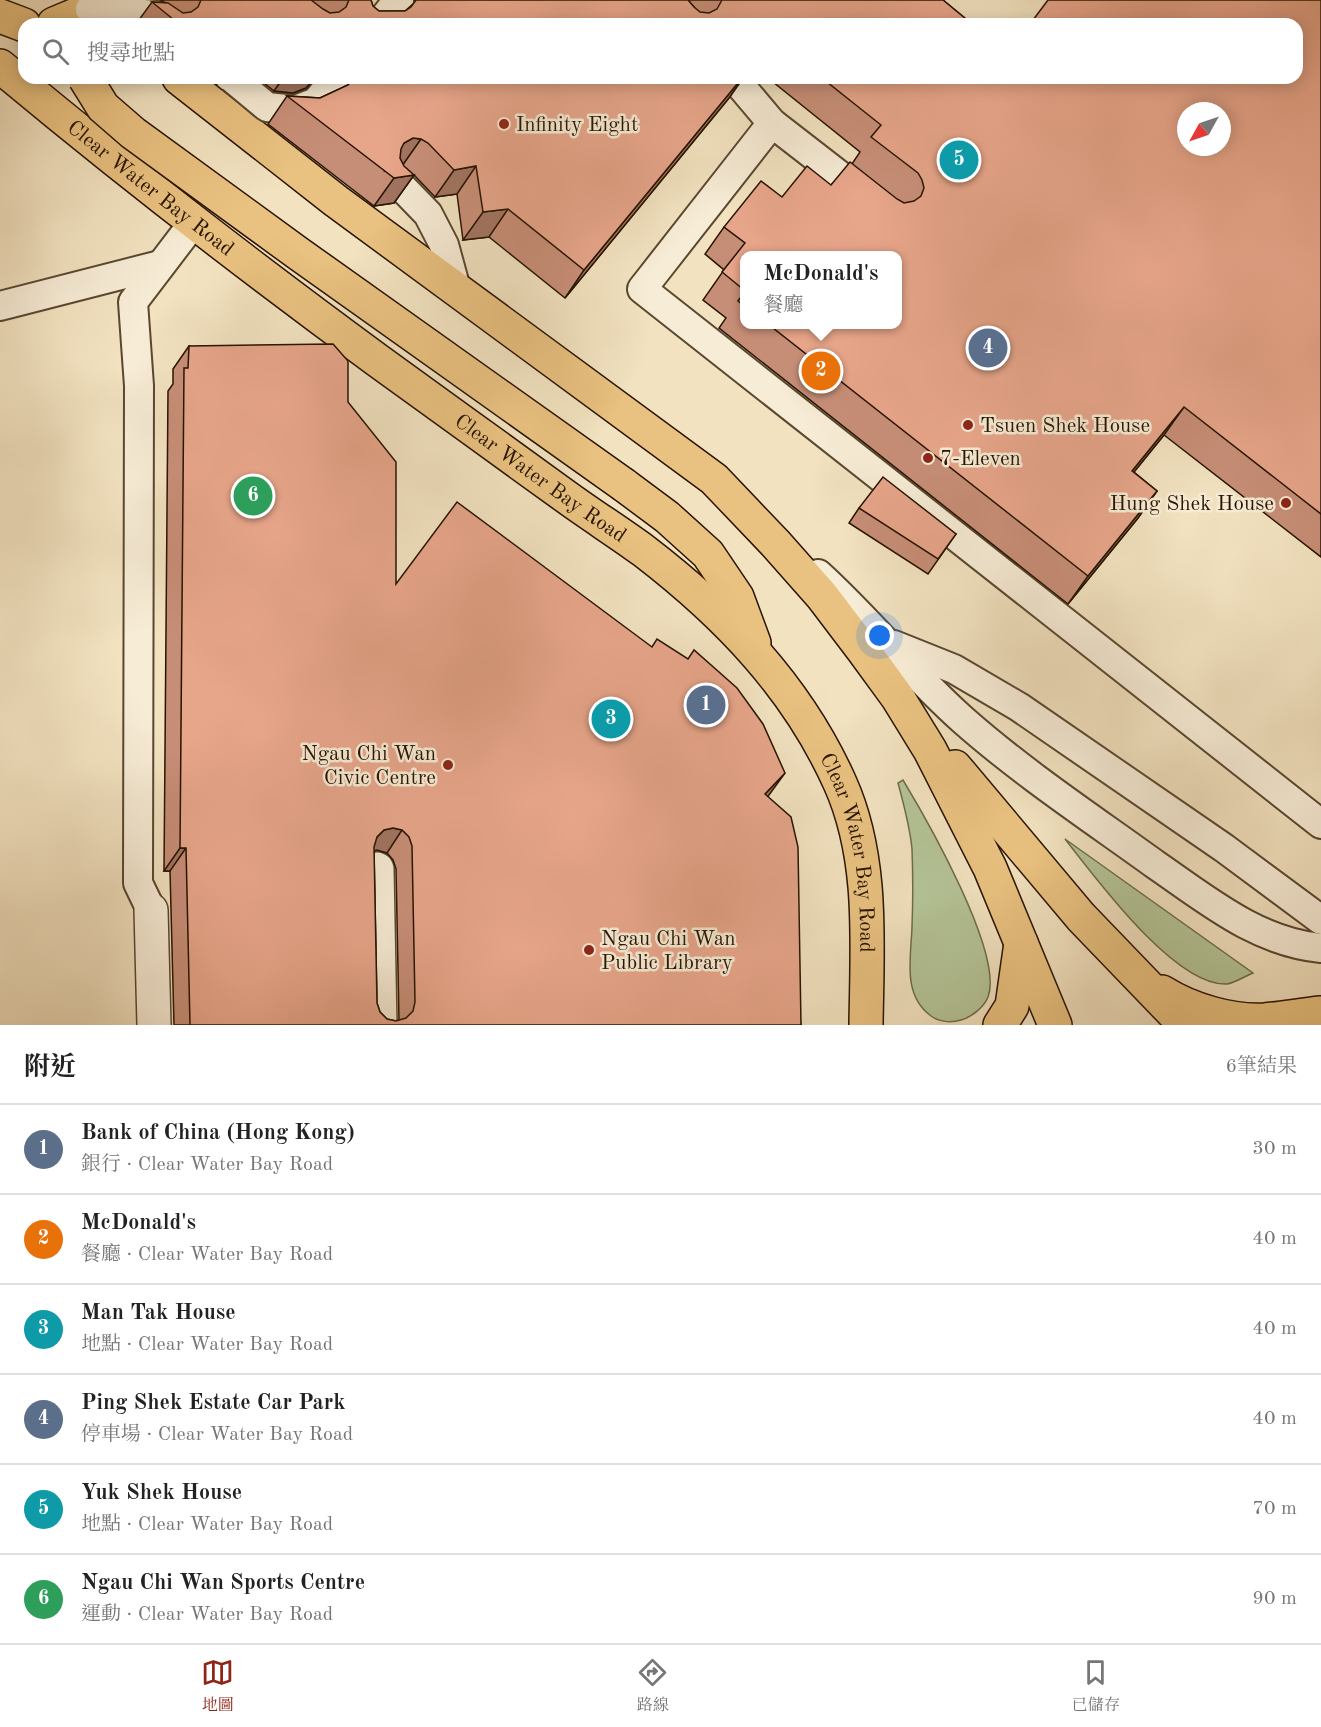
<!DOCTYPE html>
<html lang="zh-TW">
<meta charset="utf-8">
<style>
:root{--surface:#fff;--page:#f2f2f2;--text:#222;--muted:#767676;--line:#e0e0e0;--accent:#8f2418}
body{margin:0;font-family:"Old Standard TT","Noto Serif TC",serif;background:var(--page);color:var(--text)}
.compass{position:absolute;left:1177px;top:102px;width:54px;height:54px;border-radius:50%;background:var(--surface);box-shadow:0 3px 15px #0003;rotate:230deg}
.you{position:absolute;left:880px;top:636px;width:21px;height:21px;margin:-15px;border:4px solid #fff;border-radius:50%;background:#1a73e8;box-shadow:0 0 0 9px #1a73e833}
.badge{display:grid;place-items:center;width:39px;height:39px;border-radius:50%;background:var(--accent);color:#fff;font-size:20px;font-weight:700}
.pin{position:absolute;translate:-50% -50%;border:3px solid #fff;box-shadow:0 2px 6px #0006}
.popup{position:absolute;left:740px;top:251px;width:162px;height:78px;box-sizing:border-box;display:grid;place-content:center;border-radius:12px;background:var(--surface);filter:drop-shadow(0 2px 4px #0005);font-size:20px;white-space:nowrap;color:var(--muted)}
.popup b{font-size:22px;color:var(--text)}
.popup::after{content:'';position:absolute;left:50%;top:100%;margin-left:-12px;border:12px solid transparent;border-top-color:var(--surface)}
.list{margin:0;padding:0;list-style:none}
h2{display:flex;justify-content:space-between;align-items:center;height:78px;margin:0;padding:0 24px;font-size:26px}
h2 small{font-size:20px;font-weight:400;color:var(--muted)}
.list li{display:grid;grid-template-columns:39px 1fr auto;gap:18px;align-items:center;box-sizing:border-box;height:90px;padding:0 24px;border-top:2px solid var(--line)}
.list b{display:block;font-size:22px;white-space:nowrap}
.list p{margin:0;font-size:20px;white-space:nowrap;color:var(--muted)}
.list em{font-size:20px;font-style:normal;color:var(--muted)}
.icon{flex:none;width:33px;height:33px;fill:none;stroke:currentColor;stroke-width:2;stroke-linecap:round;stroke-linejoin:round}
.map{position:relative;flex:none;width:1321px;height:1025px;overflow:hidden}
.search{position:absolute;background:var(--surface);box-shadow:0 3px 15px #0003;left:18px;right:18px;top:18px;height:66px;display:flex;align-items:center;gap:15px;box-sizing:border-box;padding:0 21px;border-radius:18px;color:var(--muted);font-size:22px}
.sheet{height:618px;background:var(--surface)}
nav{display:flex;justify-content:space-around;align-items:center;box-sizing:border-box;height:84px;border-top:2px solid var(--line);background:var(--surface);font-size:16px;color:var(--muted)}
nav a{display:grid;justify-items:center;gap:3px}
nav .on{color:var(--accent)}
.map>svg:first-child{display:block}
.green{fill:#b4c497;stroke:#6e6c4c;stroke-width:1.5}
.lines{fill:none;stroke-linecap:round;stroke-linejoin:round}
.service-casing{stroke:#5a4730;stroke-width:32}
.pedestrian-casing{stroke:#5a4730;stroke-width:36}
.primary-casing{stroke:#271300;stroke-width:36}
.service{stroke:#f7ecd6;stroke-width:28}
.pedestrian{stroke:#f7ecd6;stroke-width:33}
.primary{stroke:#e9c180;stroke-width:33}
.service-bridge-casing{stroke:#5a4730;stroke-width:32;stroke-linecap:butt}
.primary-bridge-casing{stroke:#271300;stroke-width:36;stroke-linecap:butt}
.service-bridge{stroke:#f7ecd6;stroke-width:28}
.primary-bridge{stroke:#e9c180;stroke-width:33}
.wall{fill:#c78e77;stroke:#271300;stroke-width:1.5;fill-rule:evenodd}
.shaded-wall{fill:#a27461;stroke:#271300;stroke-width:1.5}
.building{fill:#e7a58a;stroke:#271300;stroke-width:1.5;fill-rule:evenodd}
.poi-dot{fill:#8f2418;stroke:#f7ecd6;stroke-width:2}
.labels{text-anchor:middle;stroke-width:5;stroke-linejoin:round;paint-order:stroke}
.poi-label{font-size:21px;fill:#271300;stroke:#f7ecd6;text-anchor:start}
.street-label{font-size:21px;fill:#271300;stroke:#f7ecd6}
</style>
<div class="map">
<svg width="1321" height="1025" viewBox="0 0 1321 1025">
<rect width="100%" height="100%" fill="#f2e2c0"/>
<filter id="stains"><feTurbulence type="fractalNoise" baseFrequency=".00333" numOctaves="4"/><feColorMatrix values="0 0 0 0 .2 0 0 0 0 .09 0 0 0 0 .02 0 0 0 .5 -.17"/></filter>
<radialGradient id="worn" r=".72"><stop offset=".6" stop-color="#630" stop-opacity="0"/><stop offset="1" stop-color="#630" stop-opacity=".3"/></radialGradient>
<!-- green -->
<g class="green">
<path d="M 903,780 C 927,820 1004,954 988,997 C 984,1007 972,1017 961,1020 C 951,1023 939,1022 931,1016 C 902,995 911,958 912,927 C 913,901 913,875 912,849 C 910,827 904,805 898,783 Z"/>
<path d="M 1065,839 L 1253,973 C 1245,976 1235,983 1227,984 C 1175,987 1095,877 1065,839 Z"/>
</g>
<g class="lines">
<defs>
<g id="service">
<polyline points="734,78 772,123 870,199"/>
<polyline points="772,123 642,289 1321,824"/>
<polyline points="397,182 428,214 444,245 456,289"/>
<polyline points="0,306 160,265"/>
<path d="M 818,574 C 869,620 912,675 963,720 C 1023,773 1091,818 1156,865 C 1207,900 1257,942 1321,948"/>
<polyline points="894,645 954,669 1019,707 1224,848 1321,920"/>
<polyline points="151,910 138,883 139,386 133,302 194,222"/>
</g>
<g id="pedestrian">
<polyline points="377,869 380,1025"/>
<polyline points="151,910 154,1025"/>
</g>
<g id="primary">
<polyline points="0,16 24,25"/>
<polyline points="54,24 90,9"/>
<path id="s1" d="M 0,66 C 122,168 249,266 377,360 C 440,405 502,451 565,496 C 591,515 618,532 644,551 C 726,614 797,687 840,783 C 874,858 867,945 866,1025"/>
<polyline points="179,78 336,201 714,479 776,544 822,596 863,650 898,698 930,750 990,868 1055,1025"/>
<polyline points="624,485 667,517 708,554 737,597 754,643"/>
<polyline points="955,767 1081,917 1185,1025"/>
<path d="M 1162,992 C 1191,1010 1231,1022 1265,1020 C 1284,1018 1302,1015 1321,1013"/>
<polyline points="1000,1025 1012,1006 1021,943"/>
</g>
</defs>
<!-- service casing -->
<use href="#service" class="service-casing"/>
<!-- pedestrian casing -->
<use href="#pedestrian" class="pedestrian-casing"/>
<!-- primary casing -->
<use href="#primary" class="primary-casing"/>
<!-- service -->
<use href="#service" class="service"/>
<!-- pedestrian -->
<use href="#pedestrian" class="pedestrian"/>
<!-- primary -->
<use href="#primary" class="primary"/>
<defs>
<g id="service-bridge">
<polyline points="90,9 155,15 166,24"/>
<polyline points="379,24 398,0"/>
<polyline points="232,78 267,107 295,110 316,102 336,78"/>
</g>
<polyline id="primary-bridge" points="85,78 103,107 133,133 299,254 624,485"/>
</defs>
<!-- service-bridge casing -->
<use href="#service-bridge" class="service-bridge-casing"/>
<!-- primary-bridge casing -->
<use href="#primary-bridge" class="primary-bridge-casing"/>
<!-- service-bridge -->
<use href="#service-bridge" class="service-bridge"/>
<!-- primary-bridge -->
<use href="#primary-bridge" class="primary-bridge"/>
</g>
<!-- wall -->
<g class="wall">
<polygon points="160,0 371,0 373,6 379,11 405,11 414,3 414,0 688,0 695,8 688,0 943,0 972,24 136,24 152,2 166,3"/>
<path d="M 1321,0 L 1321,557 L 1164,435 L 1134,472 L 1157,491 L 1138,518 L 1068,604 L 719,328 L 726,318 L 703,300 L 724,270 L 705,254 L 724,227 L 782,197 L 831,185 L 852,164 L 860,152 L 768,78 L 1297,78 ZM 744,255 L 897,324 L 744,324 Z"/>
<polygon points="209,78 220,78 217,84"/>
<polygon points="258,78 315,78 306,88 293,93 274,91"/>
<polygon points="352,78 743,78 729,98 565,298 489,237 463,240 457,194 435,197 414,175 394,203 374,206 268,124 287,96 320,98 348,85 352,80"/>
<path d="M 189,346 L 348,402 L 396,584 L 768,796 L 801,1025 L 174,1025 L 170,871 L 164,871 L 168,391 L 173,384 L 173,369 ZM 377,850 L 387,853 L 393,860 L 396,869 L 399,1020 L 396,1021 L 387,1019 L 380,1012 L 377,1003 L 374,851 Z"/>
<polygon points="859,508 956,534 928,574 849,523"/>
</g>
<!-- shaded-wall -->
<g class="shaded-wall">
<polygon points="283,78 315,78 306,88 293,93 274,91"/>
<polygon points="742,78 743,78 729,98 565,298 584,270"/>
<polygon points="413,138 421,139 402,166 385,171 404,143"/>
<polygon points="476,166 457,194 435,197 454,170"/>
<polygon points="414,175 394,203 374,206 394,178"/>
<polygon points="508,209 489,237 463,240 483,212"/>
<polygon points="1184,407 1164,435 1112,499 1132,471"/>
<polygon points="1157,491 1138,518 1068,604 1088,576"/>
<polygon points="785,773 769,795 749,817 765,794"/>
<polygon points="393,828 402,830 387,853 377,850 368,853 377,837 384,830"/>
<polygon points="180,848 186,848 170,871 164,871"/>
</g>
<!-- building -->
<g class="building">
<polygon points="201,0 311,0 323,9 330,13 339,12 346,7 349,0 371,0 373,6 379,11 405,11 411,7 416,0 688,0 694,7 700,12 709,13 717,9 722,0 943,0 972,24 179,24 152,2 168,3 183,13 191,12 198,7"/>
<path d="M 1048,0 L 1321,0 L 1321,514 L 1184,407 L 1132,471 L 1157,491 L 1088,576 L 768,324 L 897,324 L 897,255 L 744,255 L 744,290 L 722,272 L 745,243 L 724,227 L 761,181 L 782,197 L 807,166 L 831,185 L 850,162 L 897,199 L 904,203 L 914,201 L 921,196 L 924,188 L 922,180 L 918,173 L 871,137 L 881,125 L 822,78 L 1297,78 L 1297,24 L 1030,24 ZM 1186,111 L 1222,111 L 1222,147 L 1186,147 Z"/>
<polygon points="354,78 742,78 584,270 508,209 483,212 476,166 454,170 428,143 421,139 413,138 404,143 401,149 400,158 404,166 414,175 394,178 287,96 320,98 348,85"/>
<polygon points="744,293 744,306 738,301"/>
<path d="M 333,344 L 348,361 L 348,402 L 396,462 L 396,584 L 457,502 L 652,647 L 657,639 L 688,659 L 694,650 L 737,688 L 763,724 L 785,773 L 765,794 L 791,817 L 798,847 L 801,1025 L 190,1025 L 186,848 L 180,848 L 184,368 L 188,368 L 189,346 ZM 393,828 L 402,830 L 409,837 L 412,846 L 415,1002 L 413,1011 L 406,1018 L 396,1021 L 387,1019 L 380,1012 L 377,1003 L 374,847 L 377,837 L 384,830 Z"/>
<polygon points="883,477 956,534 938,559 859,508"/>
</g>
<!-- markers -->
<g class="poi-dot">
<circle cx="504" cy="124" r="6"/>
<circle cx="968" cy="425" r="6"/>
<circle cx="928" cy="458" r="6"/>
<circle cx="1286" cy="503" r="6"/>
<circle cx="448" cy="765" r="6"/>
<circle cx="589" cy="950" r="6"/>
</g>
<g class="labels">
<!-- poi labels -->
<g class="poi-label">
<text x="516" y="131">Infinity Eight</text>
<text x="980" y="432">Tsuen Shek House</text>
<text x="940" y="465">7-Eleven</text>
<text x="1274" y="510" text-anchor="end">Hung Shek House</text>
<text x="436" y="760" text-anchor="end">Ngau Chi Wan<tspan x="436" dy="24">Civic Centre</tspan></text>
<text x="601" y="945">Ngau Chi Wan<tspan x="601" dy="24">Public Library</tspan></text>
</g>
<!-- street labels -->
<g class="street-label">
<text dy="7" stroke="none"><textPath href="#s1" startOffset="194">Clear Water Bay Road</textPath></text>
<text dy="7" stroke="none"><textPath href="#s1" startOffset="680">Clear Water Bay Road</textPath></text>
<text dy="7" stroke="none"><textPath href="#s1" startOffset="1184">Clear Water Bay Road</textPath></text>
</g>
</g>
<rect width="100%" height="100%" filter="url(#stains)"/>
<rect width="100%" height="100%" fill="url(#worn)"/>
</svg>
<svg class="compass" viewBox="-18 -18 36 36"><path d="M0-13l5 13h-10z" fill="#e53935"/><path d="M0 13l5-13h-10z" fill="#767676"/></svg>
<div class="you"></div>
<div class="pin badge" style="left:706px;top:705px;background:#5c6f8a">1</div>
<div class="pin badge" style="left:821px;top:371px;background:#e8710a">2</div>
<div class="popup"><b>McDonald's</b>餐廳</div>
<div class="pin badge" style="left:611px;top:719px;background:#0f9aa8">3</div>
<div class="pin badge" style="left:988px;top:348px;background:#5c6f8a">4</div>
<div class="pin badge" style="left:959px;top:160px;background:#0f9aa8">5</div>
<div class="pin badge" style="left:253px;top:496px;background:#2e9e5b">6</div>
<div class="search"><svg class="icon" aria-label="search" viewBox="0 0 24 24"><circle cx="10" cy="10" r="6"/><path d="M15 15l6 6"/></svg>搜尋地點</div>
</div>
<section class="sheet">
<h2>附近<small>6筆結果</small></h2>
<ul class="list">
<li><span class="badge" style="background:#5c6f8a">1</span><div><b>Bank of China (Hong Kong)</b><p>銀行 · Clear Water Bay Road</p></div><em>30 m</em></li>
<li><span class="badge" style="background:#e8710a">2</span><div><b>McDonald's</b><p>餐廳 · Clear Water Bay Road</p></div><em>40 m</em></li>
<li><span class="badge" style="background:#0f9aa8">3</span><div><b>Man Tak House</b><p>地點 · Clear Water Bay Road</p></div><em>40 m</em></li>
<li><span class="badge" style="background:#5c6f8a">4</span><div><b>Ping Shek Estate Car Park</b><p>停車場 · Clear Water Bay Road</p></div><em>40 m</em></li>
<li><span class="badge" style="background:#0f9aa8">5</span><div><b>Yuk Shek House</b><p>地點 · Clear Water Bay Road</p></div><em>70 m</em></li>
<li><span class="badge" style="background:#2e9e5b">6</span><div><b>Ngau Chi Wan Sports Centre</b><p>運動 · Clear Water Bay Road</p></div><em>90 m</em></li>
</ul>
</section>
<nav>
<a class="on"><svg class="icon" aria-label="map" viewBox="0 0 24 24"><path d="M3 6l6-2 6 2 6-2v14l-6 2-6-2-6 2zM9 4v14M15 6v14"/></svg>地圖</a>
<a><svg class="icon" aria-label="directions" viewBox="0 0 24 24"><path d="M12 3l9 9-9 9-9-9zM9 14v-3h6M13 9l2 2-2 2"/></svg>路線</a>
<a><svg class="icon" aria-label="saved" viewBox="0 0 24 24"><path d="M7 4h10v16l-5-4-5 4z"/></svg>已儲存</a>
</nav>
